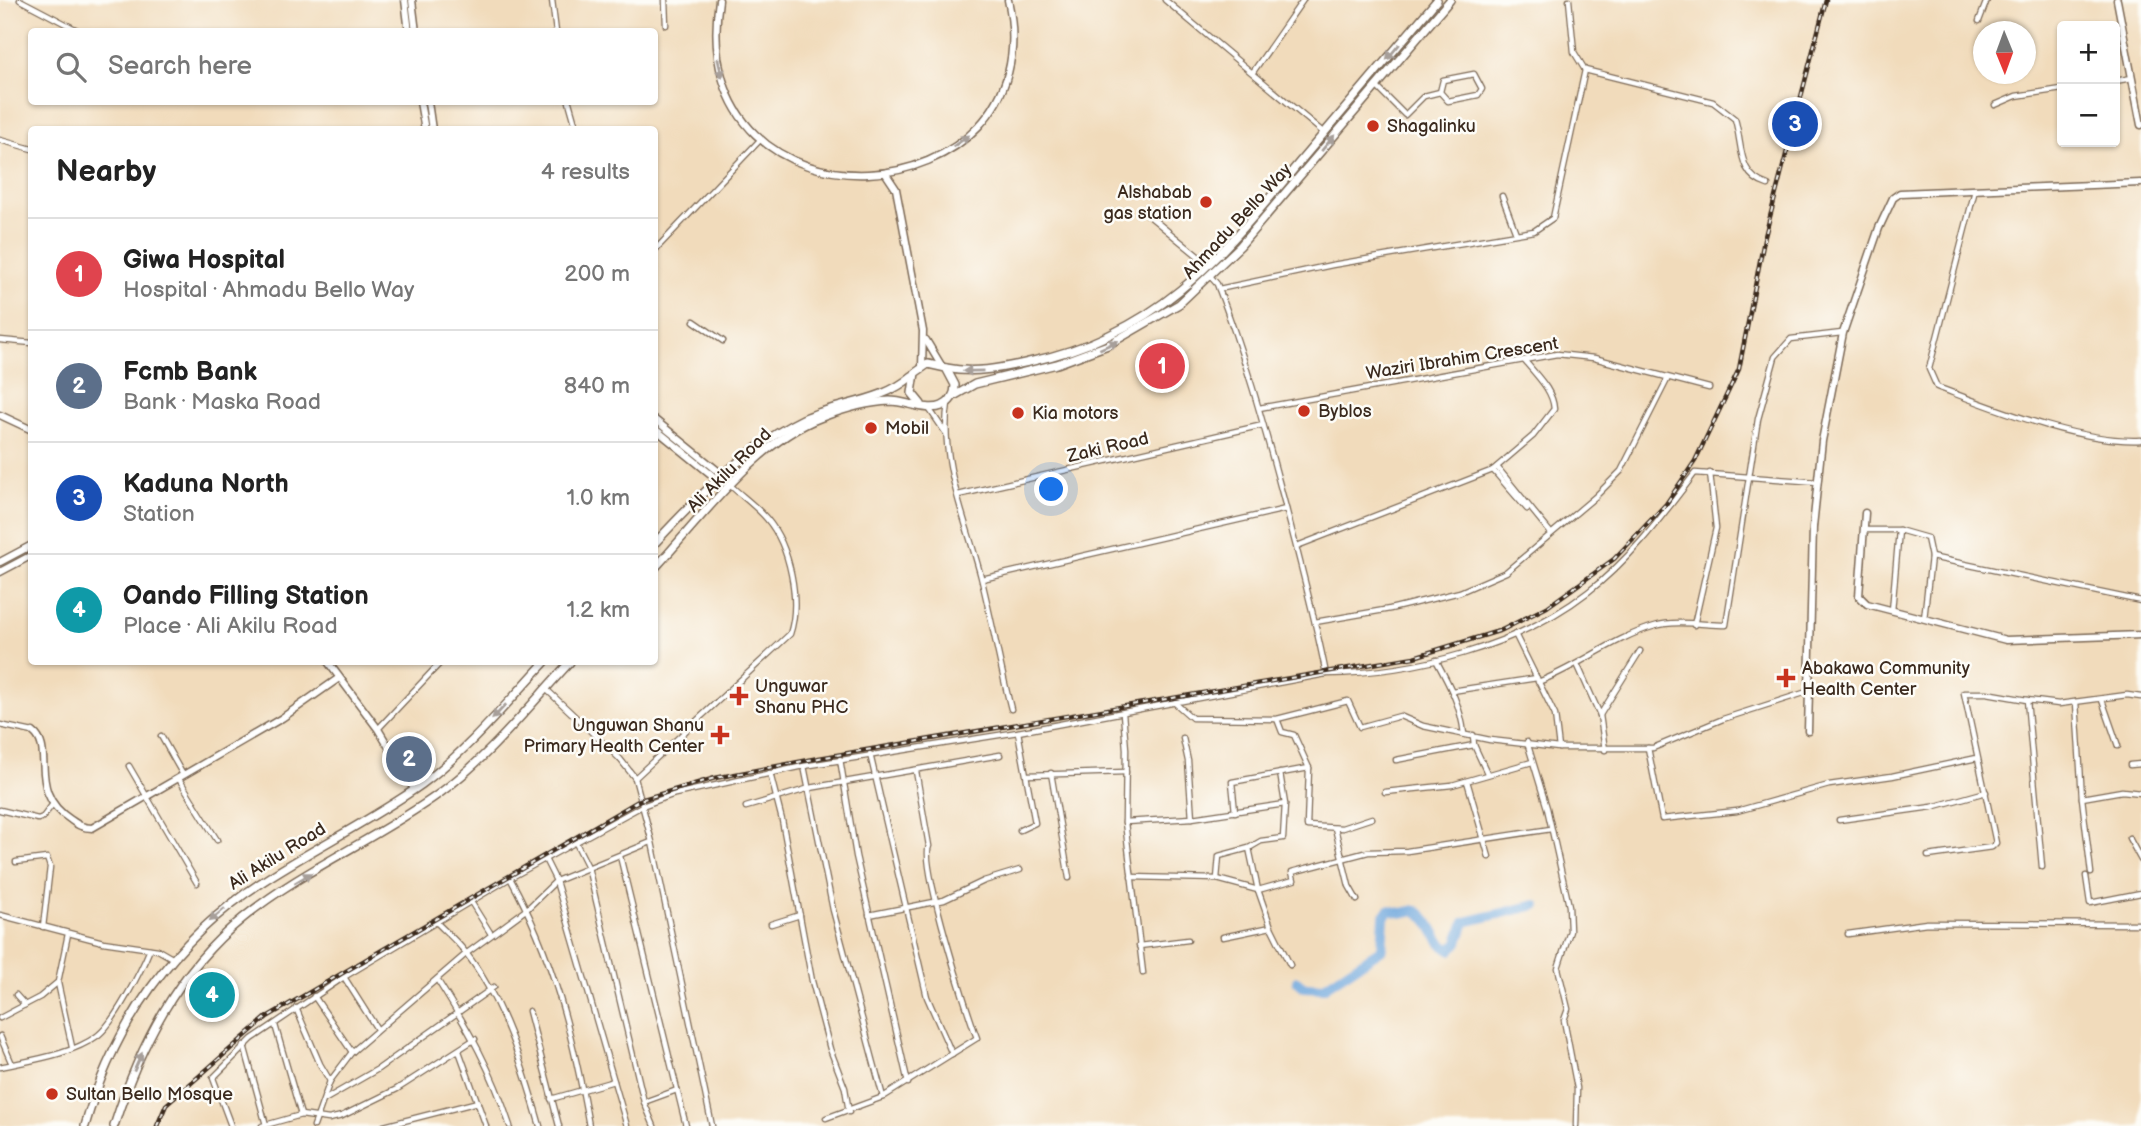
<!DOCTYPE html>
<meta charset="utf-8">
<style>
:root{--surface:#fff;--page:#f2f2f2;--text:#222;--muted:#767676;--line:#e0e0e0;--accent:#db2777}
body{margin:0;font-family:"Balsamiq Sans",sans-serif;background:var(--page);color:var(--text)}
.controls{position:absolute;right:21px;top:21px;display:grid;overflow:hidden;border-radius:7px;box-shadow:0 2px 5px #0004}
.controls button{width:63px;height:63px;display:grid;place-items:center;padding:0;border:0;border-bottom:2px solid var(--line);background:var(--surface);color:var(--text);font:35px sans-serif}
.compass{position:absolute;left:1973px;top:21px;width:63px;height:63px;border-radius:50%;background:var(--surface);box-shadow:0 2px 5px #0004;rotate:179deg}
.you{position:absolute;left:1052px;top:490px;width:24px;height:24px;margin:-18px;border:5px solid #fff;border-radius:50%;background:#1a73e8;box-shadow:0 0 0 10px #1a73e833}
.badge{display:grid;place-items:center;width:46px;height:46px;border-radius:50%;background:var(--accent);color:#fff;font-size:23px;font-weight:700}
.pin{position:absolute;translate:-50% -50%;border:4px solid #fff;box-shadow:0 2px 7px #0006}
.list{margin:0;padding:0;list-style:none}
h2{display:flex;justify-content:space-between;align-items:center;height:91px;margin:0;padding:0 28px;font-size:30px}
h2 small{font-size:23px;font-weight:400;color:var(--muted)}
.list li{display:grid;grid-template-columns:46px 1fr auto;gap:21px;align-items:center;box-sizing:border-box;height:112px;padding:0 28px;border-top:2px solid var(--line)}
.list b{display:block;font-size:26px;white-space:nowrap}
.list p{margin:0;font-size:23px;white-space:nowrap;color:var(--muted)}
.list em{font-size:23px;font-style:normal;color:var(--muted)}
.icon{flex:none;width:38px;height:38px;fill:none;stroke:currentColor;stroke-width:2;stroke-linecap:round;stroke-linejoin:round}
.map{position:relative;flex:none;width:2141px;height:1126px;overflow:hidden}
.search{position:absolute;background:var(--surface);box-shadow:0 2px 5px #0004;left:28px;top:28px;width:630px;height:77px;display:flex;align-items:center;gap:18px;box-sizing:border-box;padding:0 24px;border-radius:7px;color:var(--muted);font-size:26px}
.panel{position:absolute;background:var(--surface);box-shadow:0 2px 5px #0004;left:28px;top:126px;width:630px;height:539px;border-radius:7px}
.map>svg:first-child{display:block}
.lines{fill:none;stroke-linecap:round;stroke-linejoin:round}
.river{stroke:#6ca5dc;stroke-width:10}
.street-casing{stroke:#7b6855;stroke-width:7}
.secondary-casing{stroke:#7b6855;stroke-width:9}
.primary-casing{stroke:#7b6855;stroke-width:10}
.street{stroke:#fff;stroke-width:4.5}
.secondary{stroke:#fff;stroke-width:6}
.primary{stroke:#fff;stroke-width:7}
.rail-casing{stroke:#3b2a1e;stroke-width:4.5}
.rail{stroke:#fdfcf7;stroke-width:2;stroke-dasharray:5;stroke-linecap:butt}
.oneway{fill:#a79f9a}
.poi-dot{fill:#c8321e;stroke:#fdfcf7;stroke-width:2.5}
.labels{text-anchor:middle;stroke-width:5;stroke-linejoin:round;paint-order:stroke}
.poi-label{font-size:18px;fill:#3b2a1e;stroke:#fdfcf7;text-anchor:start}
.street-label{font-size:18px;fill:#3b2a1e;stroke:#fdfcf7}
</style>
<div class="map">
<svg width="2141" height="1126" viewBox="0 0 2141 1126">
<rect width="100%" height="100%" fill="#fdfcf7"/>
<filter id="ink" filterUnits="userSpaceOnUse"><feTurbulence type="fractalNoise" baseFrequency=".0143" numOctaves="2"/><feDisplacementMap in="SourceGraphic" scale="14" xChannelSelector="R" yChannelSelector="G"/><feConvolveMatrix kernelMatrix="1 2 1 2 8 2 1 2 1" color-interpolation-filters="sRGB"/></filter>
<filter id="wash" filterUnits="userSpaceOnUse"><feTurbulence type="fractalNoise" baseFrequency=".00686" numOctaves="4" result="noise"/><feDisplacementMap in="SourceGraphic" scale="28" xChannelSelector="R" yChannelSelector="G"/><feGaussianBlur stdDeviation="1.57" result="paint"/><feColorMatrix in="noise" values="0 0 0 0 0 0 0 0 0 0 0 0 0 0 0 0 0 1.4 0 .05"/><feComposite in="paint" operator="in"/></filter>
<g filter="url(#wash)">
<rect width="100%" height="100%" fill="#f1dbbb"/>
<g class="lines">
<!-- river -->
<path class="river" d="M 1297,981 L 1304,987 L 1323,988 L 1382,949 L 1384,917 L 1389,910 L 1402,913 L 1415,910 C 1435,921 1433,941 1450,950 L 1458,942 L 1465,922 L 1536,905"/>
</g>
</g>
<g filter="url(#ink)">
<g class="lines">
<defs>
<g id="street">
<polyline points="20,0 81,32"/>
<polyline points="552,0 556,32"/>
<polyline points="665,0 666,25"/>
<polyline points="1165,0 1324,133"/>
<path d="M 1569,0 L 1574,52 L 1585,70 L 1713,102 L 1735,119 C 1743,145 1737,176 1768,185"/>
<polyline points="1979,21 1987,0"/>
<polyline points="1253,72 1303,0"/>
<polygon points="1474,74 1482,89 1478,95 1448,101 1440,92 1443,80"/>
<polyline points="2115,81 2132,78"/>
<polyline points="1377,87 1405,115 1424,96 1440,92"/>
<polyline points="569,102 577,130"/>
<polyline points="1995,105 2016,96 2062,89"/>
<polyline points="0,140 32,149"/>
<path d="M 1975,190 L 1929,369 L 1937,387 C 1996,409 2079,443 2141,440"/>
<polyline points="1502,196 1516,233"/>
<polyline points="1148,215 1209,265"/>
<polyline points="654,251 760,140"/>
<path d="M 1211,277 L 1217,284 C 1244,353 1263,422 1282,493 C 1298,553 1314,613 1326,674"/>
<polyline points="1219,289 1332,265 1534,231 1553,218 1585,70"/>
<polyline points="694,321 723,341"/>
<polyline points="0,340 32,343"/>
<path d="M 948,403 C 939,461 967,522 981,577 C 992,621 1000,666 1011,709"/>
<polyline points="928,407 945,432"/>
<polyline points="1259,408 1557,354 1594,358 1709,388"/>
<polyline points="1497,467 1550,532"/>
<polyline points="1493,470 1527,509"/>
<polyline points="958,495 1263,425"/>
<polyline points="1864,530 1899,530 1927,538 1931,557 1924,619"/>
<path d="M 1297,546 L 1493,470 L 1533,436 L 1554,409 C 1553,390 1536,375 1524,360"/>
<polyline points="1931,557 2141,601"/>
<polyline points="982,579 1286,509"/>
<polyline points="1892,611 1899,530"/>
<polyline points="1315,622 1390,609 1460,592 1506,572 1595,497 1621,471 1668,378"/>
<polyline points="1694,625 1716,528 1710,473"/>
<polyline points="1515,634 1555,715 1559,748"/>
<path d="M 1436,660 C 1449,684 1461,706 1464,734"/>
<polyline points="1578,666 1600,715 1605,750"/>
<path d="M 1538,682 C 1578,667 1613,638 1655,626 C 1676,620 1704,625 1726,625 L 1758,419 L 1775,357 L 1791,339 L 1842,333"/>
<polyline points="546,689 620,759 635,778 652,842 712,1126"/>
<polyline points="1452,691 1537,678"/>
<polyline points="2102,700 2118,746"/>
<polyline points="2076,702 2082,798 2122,791 2141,793"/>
<polyline points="1175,703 1192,718 1277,719 1348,701 1360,727 1400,716 1423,726 1490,740 1559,748 1653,748 1723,719 1807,692"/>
<polyline points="1123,713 1126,749 1125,822 1143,973"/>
<polyline points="1600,715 1640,651"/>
<polyline points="1277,719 1282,732 1294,735 1309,768 1307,826 1342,828 1372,818"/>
<polyline points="0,725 33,732"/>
<polyline points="378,729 441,662"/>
<polyline points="1018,732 1035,823 1020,830"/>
<polyline points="161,736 183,775"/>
<polyline points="1183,738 1188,761 1192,818"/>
<polyline points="1527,742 1547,808 1569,906 1570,931 1558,968 1568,1009 1564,1020 1577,1088 1576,1126"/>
<polyline points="1474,745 1487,773"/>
<polyline points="1648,748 1662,819 1737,811 1829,785 1892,776 1977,758"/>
<polyline points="870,754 927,997 952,1054"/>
<polyline points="840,759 856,856 908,1083"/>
<polyline points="1396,760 1474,745 1473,735"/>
<polyline points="2130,765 2141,764"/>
<polyline points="129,766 197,883"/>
<polyline points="804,766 833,910 883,1097"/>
<polyline points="770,773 782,820 812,981 830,1049 845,1088 849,1112"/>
<polyline points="1051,773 1069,878"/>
<polyline points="1028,775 1126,772"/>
<path d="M 635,778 L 790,634 C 801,601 790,546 767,519 C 757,507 743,497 731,486"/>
<polyline points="179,779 217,840"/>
<polyline points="1467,781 1489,857"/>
<polyline points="1385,792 1452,785 1532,762"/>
<polyline points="2082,798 2091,873"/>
<polyline points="746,807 810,788 1000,755"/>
<polyline points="0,810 38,819 43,817 52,805"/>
<polyline points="1235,812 1232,782 1309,768"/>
<polyline points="1839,820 1932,807 1986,792"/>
<polyline points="1125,822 1192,818 1285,804"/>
<polyline points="1335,828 1349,886 1357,900"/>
<polyline points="2129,838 2141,860"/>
<polyline points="576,843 588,867 644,1102 654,1126"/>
<polyline points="1249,848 1258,890 1294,880 1292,872 1368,852 1407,851 1551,829"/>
<polyline points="620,856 686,1126"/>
<polyline points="1928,856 1992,847 1996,843 1964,693 1987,693 2027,700"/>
<polyline points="545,859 556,881 627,1126"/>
<polyline points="16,862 47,858 50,867 43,927"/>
<polyline points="2042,867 2027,700 2059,704 2127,695 2141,697"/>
<polyline points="2086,876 2090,903 2141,893"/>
<polyline points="1131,877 1217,879 1219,856 1249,848 1261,841 1283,838 1285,804 1280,773"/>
<path d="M 510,878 C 553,955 574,1040 589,1126"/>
<polyline points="1217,879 1258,890 1271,927 1290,965"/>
<polyline points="471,902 491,934"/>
<polyline points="0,915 103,942 158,950 172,958"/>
<polyline points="869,915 944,900 984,881 1020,870"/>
<path d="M 436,922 C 446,932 458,942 466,953 C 503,1000 524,1070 540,1126"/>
<polyline points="771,924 800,915"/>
<polyline points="1848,934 1927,923 2141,924"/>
<polyline points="1223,937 1271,927"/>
<polyline points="1139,946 1188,940"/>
<polyline points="344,977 377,1029"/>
<path d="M 438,981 C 470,1032 491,1068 510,1126"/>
<polyline points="58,983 72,1047"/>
<polyline points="16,995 25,1005"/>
<polyline points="314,996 352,1052"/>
<polyline points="296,1008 320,1064 330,1081"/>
<polyline points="529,1011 559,1126"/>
<polyline points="0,1018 40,997 58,982 68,934"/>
<polyline points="275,1025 301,1115"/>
<polyline points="0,1036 12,1064"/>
<polyline points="244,1045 266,1125"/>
<polyline points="459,1051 486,1126"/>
<path d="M 0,1067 C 31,1060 71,1055 97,1036 C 114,1024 142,969 150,949"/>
<polyline points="551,1099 614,1081"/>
<polyline points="324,1100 378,1069 494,987"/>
<polyline points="644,1102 677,1090"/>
<path d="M 826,1118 L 883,1097 L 977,1038 C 967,1012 920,864 929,846 L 916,771"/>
<path d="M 231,1126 L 213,1078 L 252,1039 L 344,977 L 510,878 L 642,806 L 675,794 L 804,766 L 1018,732 L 1326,674 C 1415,673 1517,647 1588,592 C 1630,560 1663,515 1695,473 L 1818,482"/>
<polyline points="262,1126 301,1115 329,1119 342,1116 397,1089 475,1039"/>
<polyline points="314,1126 330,1081 352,1052 467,953 527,909 556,881 651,842"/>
<polyline points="384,1126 478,1102"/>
</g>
<g id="secondary">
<polyline points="405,0 409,32"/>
<polyline points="412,0 416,32"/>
<path d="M 719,0 C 682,246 1057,218 1008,0"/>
<polyline points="2117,0 2141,125"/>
<polyline points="420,102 425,130"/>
<polyline points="428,102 432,130"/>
<polyline points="886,174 896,189 923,331 922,367"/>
<polyline points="926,340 941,365"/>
<polyline points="0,415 32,430"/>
<polyline points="654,419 718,471 727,472"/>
<polyline points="654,428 713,476 716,484"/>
<polyline points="1865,513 1859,596 1867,604 2006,640 2141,635"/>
<polyline points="0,562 32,545"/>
<polyline points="0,572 32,555"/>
<polyline points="328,662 378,729 414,789"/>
<polyline points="1808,731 1813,527 1822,441 1843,333 1879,228 1893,198 1900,193 2141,183"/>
<path d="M 33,732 C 56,750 26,791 71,820 C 78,825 83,828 92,828 L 282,718 L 339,678"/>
</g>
<g id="primary">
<path d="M 946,368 C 975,374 1001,368 1029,362 C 1161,334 1222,255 1303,158 C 1348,105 1392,53 1437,0"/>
<polyline points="952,397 975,384 1057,364 1108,345 1179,304 1240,246 1450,0"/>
<path d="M 654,544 C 696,499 747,446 803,419 C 839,402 881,403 912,376"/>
<path d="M 654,569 C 702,518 756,441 822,417 C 843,409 868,402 890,401 C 906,401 928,412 942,406 C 951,402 955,394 955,385 L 946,368 L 928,364 L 915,373 L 912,393 L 921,404"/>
<path d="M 85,1126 C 114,1024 173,940 262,882 C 314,848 370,821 421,785 C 468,750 506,704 545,662"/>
<path d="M 114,1126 C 139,1047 177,971 243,918 C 303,869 377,839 440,793 C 489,757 529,706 570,662"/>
</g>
</defs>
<!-- street casing -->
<use href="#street" class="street-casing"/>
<!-- secondary casing -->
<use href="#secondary" class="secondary-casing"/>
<!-- primary casing -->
<use href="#primary" class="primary-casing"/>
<!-- street -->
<use href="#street" class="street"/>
<!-- secondary -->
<use href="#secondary" class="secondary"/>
<!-- primary -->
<use href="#primary" class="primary"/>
<defs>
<polyline id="rail" points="157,1126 166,1105 267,1017 640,800 715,778 819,758 1414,657 1502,630 1547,607 1614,559 1666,504 1695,461 1739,369 1764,240 1826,0"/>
</defs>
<!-- rail casing -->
<use href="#rail" class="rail-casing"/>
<!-- rail -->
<use href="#rail" class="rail"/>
</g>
<!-- one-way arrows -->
<defs><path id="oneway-solid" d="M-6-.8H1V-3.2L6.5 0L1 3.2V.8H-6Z" transform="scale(1.75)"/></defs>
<g class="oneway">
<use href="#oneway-solid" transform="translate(1393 52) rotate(130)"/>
<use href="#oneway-solid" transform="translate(720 68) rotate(77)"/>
<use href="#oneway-solid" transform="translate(961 141) rotate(-35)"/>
<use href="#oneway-solid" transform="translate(1328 143) rotate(-50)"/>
<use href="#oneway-solid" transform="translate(1109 345) rotate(-24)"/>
<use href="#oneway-solid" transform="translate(973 371) rotate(179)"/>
<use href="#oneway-solid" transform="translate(499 712) rotate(133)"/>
<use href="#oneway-solid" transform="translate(303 878) rotate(-31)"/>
<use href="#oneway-solid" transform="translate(217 915) rotate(140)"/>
<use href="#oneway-solid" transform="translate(138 1062) rotate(-66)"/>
</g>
</g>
<!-- markers -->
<g class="poi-dot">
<circle cx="1373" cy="126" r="7"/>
<circle cx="1206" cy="202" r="7"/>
<circle cx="1304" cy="411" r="7"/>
<circle cx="1018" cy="413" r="7"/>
<circle cx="871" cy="428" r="7"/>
<path d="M1782.5 667.5h7v7h7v7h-7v7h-7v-7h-7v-7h7z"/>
<path d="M735.5 685.5h7v7h7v7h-7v7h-7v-7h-7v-7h7z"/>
<path d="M716.5 724.5h7v7h7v7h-7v7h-7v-7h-7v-7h7z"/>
<circle cx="52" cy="1094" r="7"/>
</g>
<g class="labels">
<!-- poi labels -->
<g class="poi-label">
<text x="1387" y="132">Shagalinku</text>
<text x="1192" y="198" text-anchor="end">Alshabab<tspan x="1192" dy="21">gas station</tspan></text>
<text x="1318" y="417">Byblos</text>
<text x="1032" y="419">Kia motors</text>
<text x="885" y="434">Mobil</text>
<text x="1802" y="674">Abakawa Community<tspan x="1802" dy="21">Health Center</tspan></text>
<text x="755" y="692">Unguwar<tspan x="755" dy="21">Shanu PHC</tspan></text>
<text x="704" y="731" text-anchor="end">Unguwan Shanu<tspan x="704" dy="21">Primary Health Center</tspan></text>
<text x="66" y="1100">Sultan Bello Mosque</text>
</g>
<!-- street labels -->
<g class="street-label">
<text transform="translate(1237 221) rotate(-47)" y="6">Ahmadu Bello Way</text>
<text transform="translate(1462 358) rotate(-9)" y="6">Waziri Ibrahim Crescent</text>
<text transform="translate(1108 447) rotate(-13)" y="6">Zaki Road</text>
<text transform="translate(729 470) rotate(-45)" y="6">Ali Akilu Road</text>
<text transform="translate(277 856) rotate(-32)" y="6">Ali Akilu Road</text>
</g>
</g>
</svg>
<div class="controls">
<button>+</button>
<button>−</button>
</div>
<svg class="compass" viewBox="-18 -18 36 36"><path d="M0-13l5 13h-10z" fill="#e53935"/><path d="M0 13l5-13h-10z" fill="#767676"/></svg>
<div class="you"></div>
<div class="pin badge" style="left:1162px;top:366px;background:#e0444e">1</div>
<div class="pin badge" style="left:409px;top:759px;background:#5c6f8a">2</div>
<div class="pin badge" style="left:1795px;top:124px;background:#1a4fb4">3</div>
<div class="pin badge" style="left:212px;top:995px;background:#0f9aa8">4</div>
<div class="search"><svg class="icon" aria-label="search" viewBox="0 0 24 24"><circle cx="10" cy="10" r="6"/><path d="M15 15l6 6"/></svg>Search here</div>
<section class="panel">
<h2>Nearby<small>4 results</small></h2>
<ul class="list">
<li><span class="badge" style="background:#e0444e">1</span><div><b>Giwa Hospital</b><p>Hospital · Ahmadu Bello Way</p></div><em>200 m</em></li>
<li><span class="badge" style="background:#5c6f8a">2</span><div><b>Fcmb Bank</b><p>Bank · Maska Road</p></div><em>840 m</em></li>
<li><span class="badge" style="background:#1a4fb4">3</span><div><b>Kaduna North</b><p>Station</p></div><em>1.0 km</em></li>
<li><span class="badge" style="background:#0f9aa8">4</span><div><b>Oando Filling Station</b><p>Place · Ali Akilu Road</p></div><em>1.2 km</em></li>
</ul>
</section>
</div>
